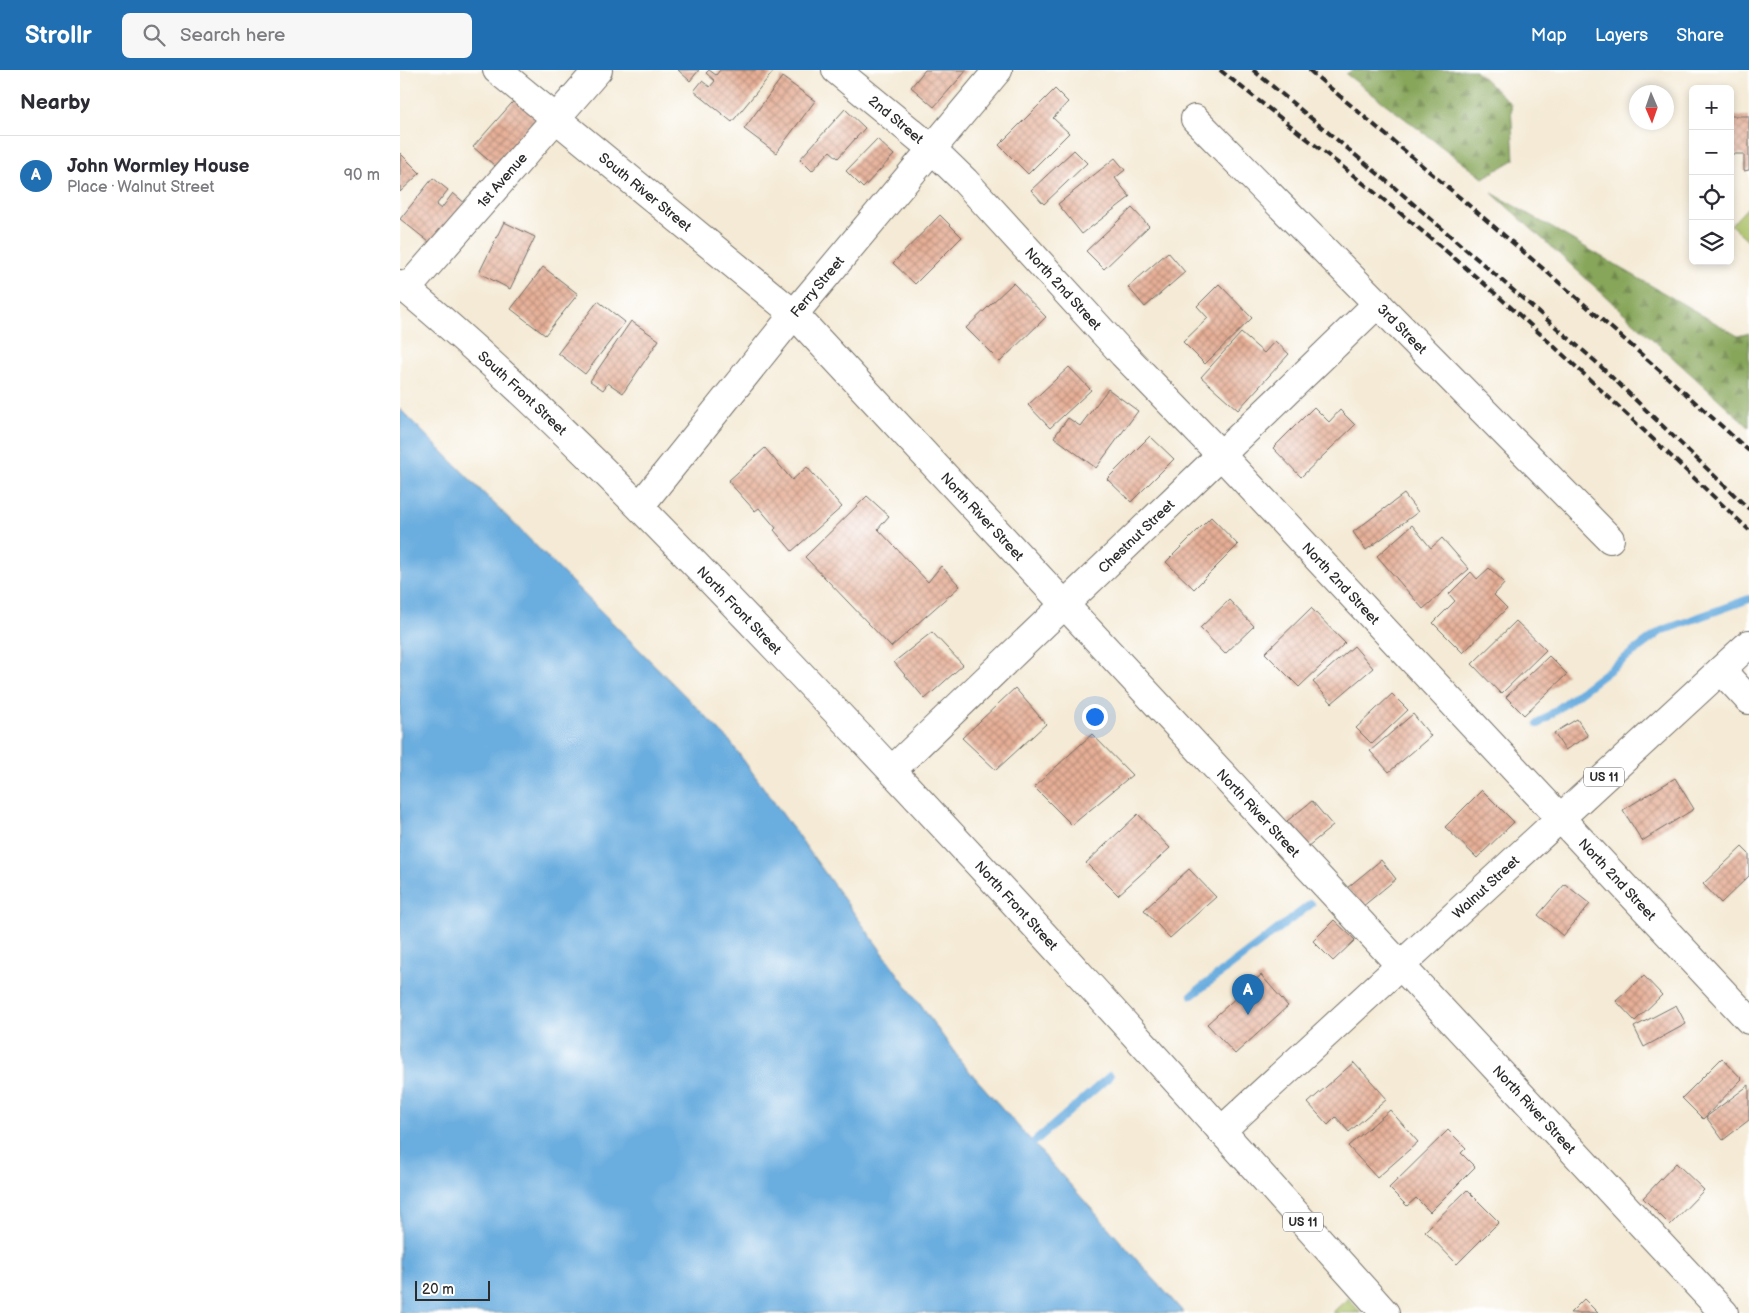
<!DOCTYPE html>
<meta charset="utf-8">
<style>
:root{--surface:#fff;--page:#f7f7f7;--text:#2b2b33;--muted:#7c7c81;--line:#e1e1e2;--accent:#1f6fb2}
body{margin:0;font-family:"Balsamiq Sans",sans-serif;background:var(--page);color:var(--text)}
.controls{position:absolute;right:15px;top:15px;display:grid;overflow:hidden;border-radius:8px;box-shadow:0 2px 8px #0003}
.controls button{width:45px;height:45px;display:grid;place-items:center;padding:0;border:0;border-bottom:1px solid var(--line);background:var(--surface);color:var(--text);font:25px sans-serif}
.compass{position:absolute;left:1229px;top:15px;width:45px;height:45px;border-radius:50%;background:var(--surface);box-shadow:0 2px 8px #0003;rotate:178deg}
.scale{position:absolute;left:15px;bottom:12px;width:75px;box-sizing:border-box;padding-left:5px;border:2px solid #2b2b2b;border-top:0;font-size:14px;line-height:18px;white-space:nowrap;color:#2b2b2b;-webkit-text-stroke:4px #fff;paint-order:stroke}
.you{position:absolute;left:694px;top:646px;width:18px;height:18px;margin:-12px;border:4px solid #fff;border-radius:50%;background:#1a73e8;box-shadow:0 0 0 8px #1a73e833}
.badge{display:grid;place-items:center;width:32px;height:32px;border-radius:50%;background:var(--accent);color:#fff;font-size:16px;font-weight:700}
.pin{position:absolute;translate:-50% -41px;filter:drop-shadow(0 1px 2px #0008)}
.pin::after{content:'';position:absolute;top:26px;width:18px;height:15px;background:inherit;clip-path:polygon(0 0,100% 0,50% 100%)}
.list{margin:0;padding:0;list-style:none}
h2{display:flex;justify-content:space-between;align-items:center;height:65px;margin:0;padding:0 20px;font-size:21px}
h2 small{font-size:16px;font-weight:400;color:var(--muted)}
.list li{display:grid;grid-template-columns:32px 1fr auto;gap:15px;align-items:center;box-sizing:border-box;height:80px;padding:0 20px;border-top:1px solid var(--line)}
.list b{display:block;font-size:19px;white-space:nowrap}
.list p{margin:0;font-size:16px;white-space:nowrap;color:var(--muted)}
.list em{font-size:16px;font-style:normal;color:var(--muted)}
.icon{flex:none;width:28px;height:28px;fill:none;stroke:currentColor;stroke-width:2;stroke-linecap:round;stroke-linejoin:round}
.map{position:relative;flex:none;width:1349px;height:1243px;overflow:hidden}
header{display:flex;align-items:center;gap:30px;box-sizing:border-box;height:70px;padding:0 25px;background:var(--accent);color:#fff}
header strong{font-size:24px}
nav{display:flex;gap:28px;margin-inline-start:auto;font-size:18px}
.search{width:350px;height:45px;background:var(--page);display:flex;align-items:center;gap:12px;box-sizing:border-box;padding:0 18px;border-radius:8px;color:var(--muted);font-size:19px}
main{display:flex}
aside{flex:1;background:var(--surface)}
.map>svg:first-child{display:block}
.grass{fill:#aac065;stroke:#6a7648}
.forest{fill:url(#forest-firs);stroke:#596842}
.park{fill:url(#park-crowns);stroke:#6a7648}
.water{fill:#6aaddf;stroke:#4a6c85}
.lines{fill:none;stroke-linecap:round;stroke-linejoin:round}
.stream{stroke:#6aaddf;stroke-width:8}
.building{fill:url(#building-cross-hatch)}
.minor-casing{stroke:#716e66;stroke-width:30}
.major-casing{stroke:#716e66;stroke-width:30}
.minor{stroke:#fff;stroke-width:28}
.major{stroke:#fff;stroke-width:28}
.rail{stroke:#2b2b2b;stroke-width:4;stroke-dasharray:8 4;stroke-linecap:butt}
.labels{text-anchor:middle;stroke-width:4;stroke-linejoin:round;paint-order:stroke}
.shield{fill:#fff;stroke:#6b6b6b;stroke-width:1}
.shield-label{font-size:12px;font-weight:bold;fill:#2b2b2b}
.street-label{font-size:14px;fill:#2b2b2b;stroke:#fff}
</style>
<header>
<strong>Strollr</strong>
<div class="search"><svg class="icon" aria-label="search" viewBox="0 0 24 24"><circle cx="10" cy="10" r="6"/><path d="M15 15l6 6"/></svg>Search here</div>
<nav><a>Map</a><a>Layers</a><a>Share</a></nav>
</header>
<main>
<aside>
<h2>Nearby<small></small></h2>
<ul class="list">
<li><span class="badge">A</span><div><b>John Wormley House</b><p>Place · Walnut Street</p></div><em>90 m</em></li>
</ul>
</aside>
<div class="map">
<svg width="1349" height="1243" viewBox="0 0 1349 1243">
<defs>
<pattern id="forest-firs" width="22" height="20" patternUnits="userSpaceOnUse" patternTransform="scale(1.25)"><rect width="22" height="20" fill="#87a65a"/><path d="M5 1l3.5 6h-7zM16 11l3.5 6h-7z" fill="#6f874b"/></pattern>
<pattern id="park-crowns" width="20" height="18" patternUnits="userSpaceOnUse" patternTransform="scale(1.25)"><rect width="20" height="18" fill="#aac065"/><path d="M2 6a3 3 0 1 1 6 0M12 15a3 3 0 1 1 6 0" fill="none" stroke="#8b9c53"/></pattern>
<pattern id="building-cross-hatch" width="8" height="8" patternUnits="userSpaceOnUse" patternTransform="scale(1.25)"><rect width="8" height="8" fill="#e6af96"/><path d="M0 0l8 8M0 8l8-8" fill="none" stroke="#bb8f7b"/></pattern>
</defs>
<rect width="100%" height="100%" fill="#fff"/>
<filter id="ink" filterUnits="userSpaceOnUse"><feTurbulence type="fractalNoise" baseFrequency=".02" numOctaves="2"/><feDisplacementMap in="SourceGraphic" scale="10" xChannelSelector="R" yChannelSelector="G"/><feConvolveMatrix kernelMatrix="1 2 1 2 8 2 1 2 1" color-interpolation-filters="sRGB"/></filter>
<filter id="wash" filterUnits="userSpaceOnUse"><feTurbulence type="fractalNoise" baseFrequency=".0096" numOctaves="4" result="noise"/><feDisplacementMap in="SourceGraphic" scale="20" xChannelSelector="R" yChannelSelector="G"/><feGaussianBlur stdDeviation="1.12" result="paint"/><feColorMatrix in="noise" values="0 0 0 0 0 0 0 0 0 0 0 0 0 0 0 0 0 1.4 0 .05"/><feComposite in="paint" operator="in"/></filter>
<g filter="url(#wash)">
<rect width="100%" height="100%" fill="#f4ead5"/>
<!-- grass -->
<polygon class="grass" points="1349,136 1349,171 1331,155"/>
<!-- forest -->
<g class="forest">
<polygon points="954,0 1075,0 1111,34 1114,90 1083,108 946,4"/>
<polygon points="1092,123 1338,266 1349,263 1349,357"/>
</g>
<!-- park -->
<polygon class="park" points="948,1228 961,1243 932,1243"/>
<!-- water -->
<polygon class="water" points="0,339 329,670 563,994 784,1243 0,1243"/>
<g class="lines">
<!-- stream -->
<g class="stream">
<polyline points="1138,654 1261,561 1349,529"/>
<polyline points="792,925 911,834"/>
<polyline points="626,1077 633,1073 710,1006"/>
</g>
</g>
<g id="blocks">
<!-- building -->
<g class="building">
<polygon points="278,0 299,0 290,11"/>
<polygon points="309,0 316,5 320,0 370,0 373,2 332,52 294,21 302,11 310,17 315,11 306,3"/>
<polygon points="525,0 567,0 534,37 511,17"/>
<polygon points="382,7 415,31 376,83 344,59"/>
<polygon points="655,19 668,32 653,48 669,63 628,104 599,75"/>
<polygon points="119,25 146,49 101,101 73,77"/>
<polygon points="445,39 465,58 438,88 430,81 412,101 400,89"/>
<polygon points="1330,46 1349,46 1349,100 1344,101 1344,84 1330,84"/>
<polygon points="477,69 494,85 463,118 446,101"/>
<polygon points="674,80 687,93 644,134 631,120"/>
<polygon points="0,83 20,103 0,122"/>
<polygon points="715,88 725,100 715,108 730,127 682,164 658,134"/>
<polygon points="33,108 48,120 36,135 41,139 53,123 67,135 34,176 0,149"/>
<polygon points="732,138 749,156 704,199 686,181"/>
<polygon points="540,145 562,167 515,214 493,193"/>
<polygon points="104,152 135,167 110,219 79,203"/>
<polygon points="768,182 785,202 745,237 728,217"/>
<polygon points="143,197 178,224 145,265 111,239"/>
<polygon points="613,213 646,247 600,292 566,258"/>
<polygon points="819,214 852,248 805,294 783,272 808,248 797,236"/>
<polygon points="198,231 225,252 185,304 158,283"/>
<polygon points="231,251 259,270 223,323 208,313 203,320 190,311"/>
<polygon points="841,263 864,283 875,271 889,284 838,340 801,307"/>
<polygon points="669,297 691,320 650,358 628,335"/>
<polygon points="708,319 738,341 696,398 654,367 668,348 680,356"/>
<polygon points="914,337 929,352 940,340 955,355 901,407 873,378"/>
<polygon points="750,366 774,389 731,432 707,409"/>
<polygon points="365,378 392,410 407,397 442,437 392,481 374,460 376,458 359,438 355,441 328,411"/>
<polygon points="1004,424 1018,442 966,480 953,462"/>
<polygon points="467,426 489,446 478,459 528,512 541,496 560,516 491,577 405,487"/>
<polygon points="811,447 838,475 794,519 766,492"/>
<polygon points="1012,455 1031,478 1042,468 1069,499 1023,539 977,486"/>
<polygon points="1089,498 1105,513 1094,525 1107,538 1063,583 1033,553 1055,531 1049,524 1071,502 1077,509"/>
<polygon points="829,530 854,556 825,584 800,558"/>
<polygon points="911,538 945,573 899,617 865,583"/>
<polygon points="1116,551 1146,580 1101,624 1072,594"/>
<polygon points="532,562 563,595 525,629 494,592"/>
<polygon points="954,576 973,598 932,633 913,612"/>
<polygon points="1149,586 1167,604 1124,645 1106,627"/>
<polygon points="615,618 646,654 596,700 562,668"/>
<polygon points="992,624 1008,640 972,674 956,658"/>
<polygon points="1013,644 1031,666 989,702 970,681"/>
<polygon points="1177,649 1188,666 1165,680 1154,663"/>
<polygon points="692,664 732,705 672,755 634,717"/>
<polygon points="1275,708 1294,739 1242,771 1223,740"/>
<polygon points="1082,720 1114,752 1077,788 1045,757"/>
<polygon points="912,731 933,756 907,777 887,751"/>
<polygon points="738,744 770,778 718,825 686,793"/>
<polygon points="1342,777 1349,784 1349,806 1321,833 1303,814"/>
<polygon points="981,790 996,809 962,837 947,818"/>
<polygon points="789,799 816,827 770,868 744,840"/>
<polygon points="1165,814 1190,834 1163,866 1138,845"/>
<polygon points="934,850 955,870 933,891 913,871"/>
<polygon points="861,905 888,936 835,984 807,954"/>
<polygon points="1244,906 1262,925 1235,951 1216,931"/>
<polygon points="1276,935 1286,954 1244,977 1234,957"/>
<polygon points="1322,988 1342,1009 1303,1049 1282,1028"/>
<polygon points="954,992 987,1029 949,1062 936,1047 928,1055 908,1033"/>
<polygon points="1349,1015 1349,1050 1323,1070 1306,1047"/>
<polygon points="990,1040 1018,1072 977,1108 948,1076"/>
<polygon points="1048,1060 1066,1078 1061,1083 1075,1097 1030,1142 1016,1128 1007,1136 989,1118"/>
<polygon points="1276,1093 1304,1120 1270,1155 1243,1128"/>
<polygon points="1067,1120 1099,1152 1057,1194 1025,1161"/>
<polygon points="1184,1229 1198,1243 1170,1243"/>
</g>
</g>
</g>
<g filter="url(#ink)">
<use href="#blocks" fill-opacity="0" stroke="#716e66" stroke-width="1"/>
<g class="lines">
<defs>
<g id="minor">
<path id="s1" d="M 97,0 L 394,244 L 1324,1243"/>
<path id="s2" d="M 436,0 L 532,79 L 565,111 L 723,284 L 822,386 L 1349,950"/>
<path id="s3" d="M 795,49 L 1210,469"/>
<path id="s4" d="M 6,220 L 198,0"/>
<path id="s5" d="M 240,436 L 394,244 L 598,0"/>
<polyline points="1321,600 1349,630"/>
<path id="s6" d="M 492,700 C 654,544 817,390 978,233"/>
</g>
<g id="major">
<path id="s7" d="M 0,214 C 140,330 265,462 390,593 C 593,806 789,1024 985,1243"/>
<path id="s8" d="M 821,1061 L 1349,574"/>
</g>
</defs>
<!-- minor casing -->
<use href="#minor" class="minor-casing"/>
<!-- major casing -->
<use href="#major" class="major-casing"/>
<!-- minor -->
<use href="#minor" class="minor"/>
<!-- major -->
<use href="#major" class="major"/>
<!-- rail -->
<g class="rail">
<path d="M 820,0 C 913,74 1009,147 1098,226 C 1184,302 1266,382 1349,460"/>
<polyline points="853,0 995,118 1195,291 1349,439"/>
<path d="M 909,0 C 1057,125 1206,250 1349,381"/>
</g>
</g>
</g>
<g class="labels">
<!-- shield labels -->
<g class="shield">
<rect x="1184" y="697.5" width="40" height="19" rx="4"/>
<rect x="883" y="1142.5" width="40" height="19" rx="4"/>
</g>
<g class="shield-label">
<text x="1204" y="711">US 11</text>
<text x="903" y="1156">US 11</text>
</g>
<!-- street labels -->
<g class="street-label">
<text dy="5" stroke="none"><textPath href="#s2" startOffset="78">2nd Street</textPath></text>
<text dy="5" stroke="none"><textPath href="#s4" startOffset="146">1st Avenue</textPath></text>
<text dy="5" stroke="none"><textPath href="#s1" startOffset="192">South River Street</textPath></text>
<text dy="5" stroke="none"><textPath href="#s5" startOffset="282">Ferry Street</textPath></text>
<text dy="5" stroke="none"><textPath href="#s2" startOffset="316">North 2nd Street</textPath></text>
<text dy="5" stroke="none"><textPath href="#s3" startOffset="295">3rd Street</textPath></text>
<text dy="5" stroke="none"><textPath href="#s7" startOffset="164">South Front Street</textPath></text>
<text dy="5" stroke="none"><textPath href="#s1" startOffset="661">North River Street</textPath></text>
<text dy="5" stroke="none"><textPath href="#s6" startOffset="338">Chestnut Street</textPath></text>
<text dy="5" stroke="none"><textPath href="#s2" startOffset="721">North 2nd Street</textPath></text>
<text dy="5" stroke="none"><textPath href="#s7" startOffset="471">North Front Street</textPath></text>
<text dy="5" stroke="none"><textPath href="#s1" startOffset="1066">North River Street</textPath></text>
<text dy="5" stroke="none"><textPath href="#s2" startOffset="1126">North 2nd Street</textPath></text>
<text dy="5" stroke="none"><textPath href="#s8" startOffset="360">Walnut Street</textPath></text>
<text dy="5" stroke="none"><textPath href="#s7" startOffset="876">North Front Street</textPath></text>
<text dy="5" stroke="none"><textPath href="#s1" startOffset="1471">North River Street</textPath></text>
</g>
</g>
</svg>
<div class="controls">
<button>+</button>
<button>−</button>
<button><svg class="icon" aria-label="locate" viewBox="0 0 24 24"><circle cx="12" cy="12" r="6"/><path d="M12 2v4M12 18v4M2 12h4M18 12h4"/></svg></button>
<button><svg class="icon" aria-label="layers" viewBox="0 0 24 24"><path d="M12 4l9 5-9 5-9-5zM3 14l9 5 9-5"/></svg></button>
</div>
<svg class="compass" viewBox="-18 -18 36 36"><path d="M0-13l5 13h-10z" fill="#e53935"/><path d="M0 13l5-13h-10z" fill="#7c7c81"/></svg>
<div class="scale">20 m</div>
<div class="you"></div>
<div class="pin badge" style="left:848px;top:945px">A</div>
</div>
</main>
